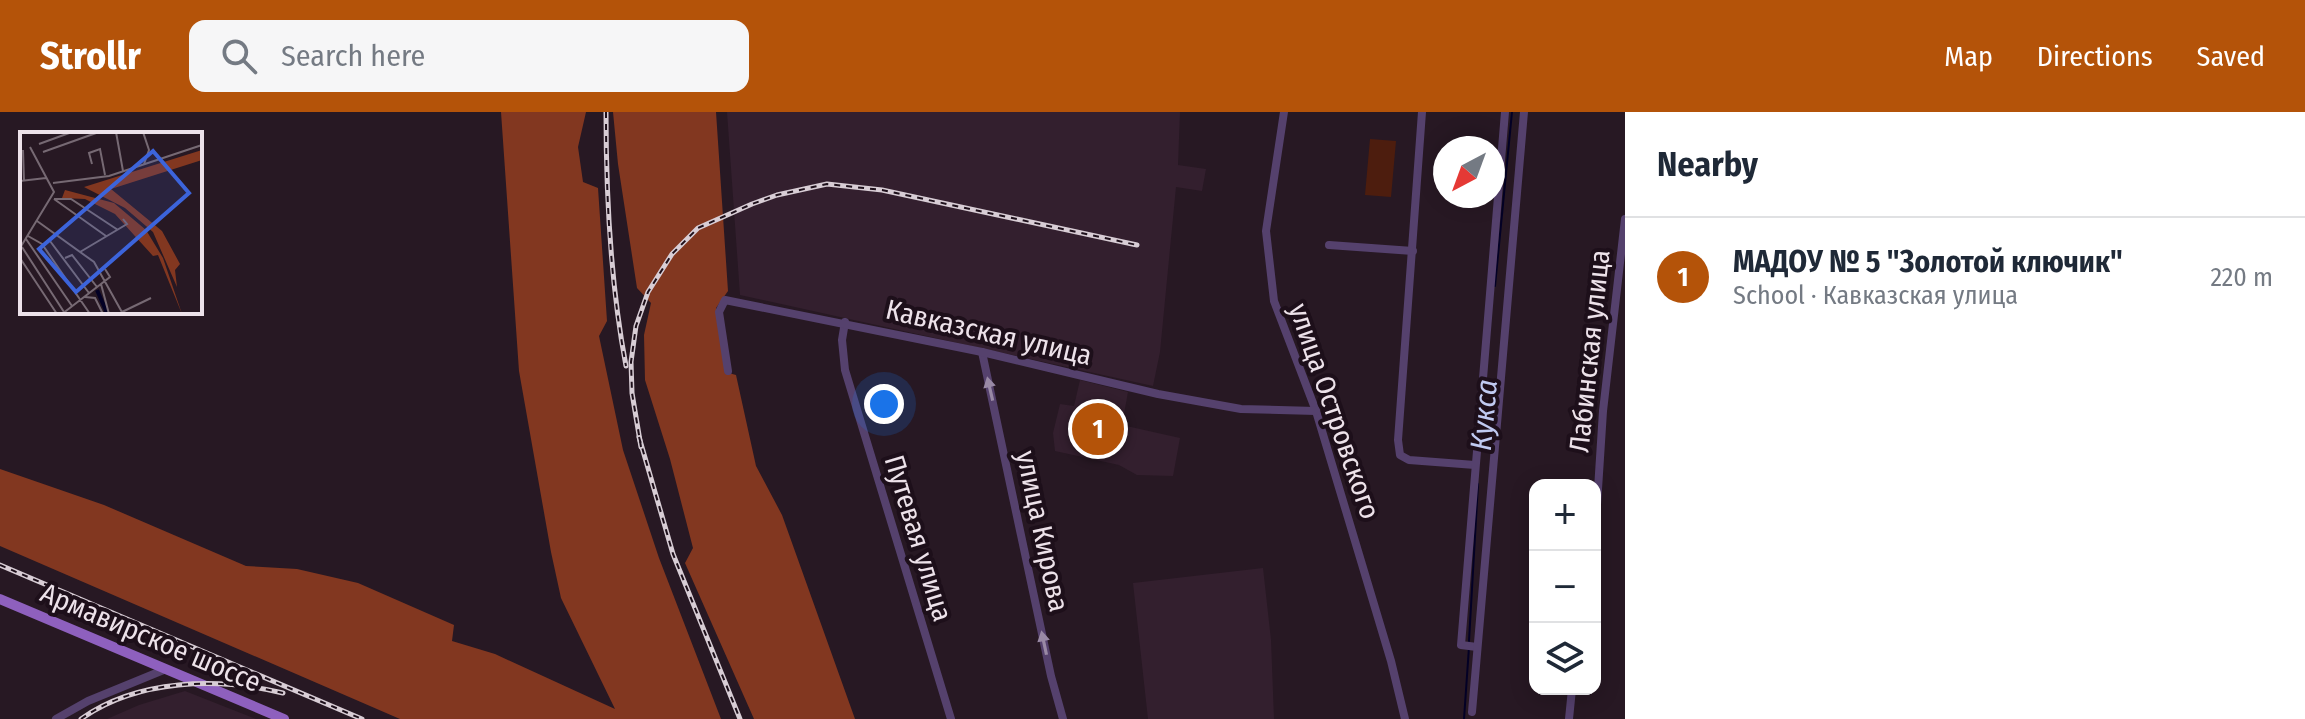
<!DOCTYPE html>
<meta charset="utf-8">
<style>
:root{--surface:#fff;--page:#f6f6f7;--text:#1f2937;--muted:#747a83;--line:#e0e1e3;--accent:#b45309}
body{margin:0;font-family:"Fira Sans Condensed",sans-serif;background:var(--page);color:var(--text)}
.controls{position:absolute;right:24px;bottom:24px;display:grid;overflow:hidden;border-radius:16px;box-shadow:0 4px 20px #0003}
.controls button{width:72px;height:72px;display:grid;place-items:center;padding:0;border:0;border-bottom:2px solid var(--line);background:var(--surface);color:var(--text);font:40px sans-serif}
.compass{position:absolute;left:1433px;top:24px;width:72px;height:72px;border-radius:50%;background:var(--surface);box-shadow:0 4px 20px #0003;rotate:221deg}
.you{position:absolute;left:884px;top:292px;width:28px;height:28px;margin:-20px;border:6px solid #fff;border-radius:50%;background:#1a73e8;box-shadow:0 0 0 12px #1a73e833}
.badge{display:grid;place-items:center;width:52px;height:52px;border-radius:50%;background:var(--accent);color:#fff;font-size:26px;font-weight:700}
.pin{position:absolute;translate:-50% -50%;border:4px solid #fff;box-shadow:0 2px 8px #0006}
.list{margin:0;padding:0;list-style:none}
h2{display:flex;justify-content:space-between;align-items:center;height:104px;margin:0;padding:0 32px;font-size:34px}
h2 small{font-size:26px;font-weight:400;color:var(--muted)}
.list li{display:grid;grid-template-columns:52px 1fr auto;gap:24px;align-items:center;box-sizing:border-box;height:120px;padding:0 32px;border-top:2px solid var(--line)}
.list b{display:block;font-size:30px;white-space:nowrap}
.list p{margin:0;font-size:26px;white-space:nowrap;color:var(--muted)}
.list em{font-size:26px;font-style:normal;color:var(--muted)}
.icon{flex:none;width:44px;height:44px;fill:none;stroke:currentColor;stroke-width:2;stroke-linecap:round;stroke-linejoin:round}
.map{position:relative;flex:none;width:1625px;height:607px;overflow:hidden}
header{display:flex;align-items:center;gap:48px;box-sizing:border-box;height:112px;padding:0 40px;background:var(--accent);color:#fff}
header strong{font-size:38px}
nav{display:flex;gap:44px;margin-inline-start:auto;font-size:28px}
.search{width:560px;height:72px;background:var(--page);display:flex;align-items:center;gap:20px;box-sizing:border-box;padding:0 28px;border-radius:16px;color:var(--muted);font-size:30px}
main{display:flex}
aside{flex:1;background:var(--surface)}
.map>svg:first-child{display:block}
.built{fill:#331f2e}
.green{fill:#4d1d0e}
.forest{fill:#823720}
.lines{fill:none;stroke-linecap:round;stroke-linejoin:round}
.stream{stroke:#030025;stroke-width:2}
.minor{stroke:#55416d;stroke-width:8}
.major{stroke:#8e60be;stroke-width:10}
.rail-casing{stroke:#d8cdd5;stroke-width:5}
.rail{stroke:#1d0f1a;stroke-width:2;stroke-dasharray:6;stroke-linecap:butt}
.oneway{fill:#9989a5}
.labels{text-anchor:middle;stroke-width:8;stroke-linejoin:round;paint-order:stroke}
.street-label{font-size:28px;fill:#ede2ea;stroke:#1d0f1a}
.water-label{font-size:30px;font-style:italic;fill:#c0caf1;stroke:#1d0f1a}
.inset-river{fill:none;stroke:#030025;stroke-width:4}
.inset-road{fill:none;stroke:#766973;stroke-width:2}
.view{fill:#3c64db;fill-opacity:0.15;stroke:#3c64db;stroke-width:4}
.inset-edge{fill:none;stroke:#ede2ea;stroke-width:4}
</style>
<header>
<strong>Strollr</strong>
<div class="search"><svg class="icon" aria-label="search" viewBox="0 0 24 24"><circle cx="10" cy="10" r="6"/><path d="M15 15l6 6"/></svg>Search here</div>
<nav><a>Map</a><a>Directions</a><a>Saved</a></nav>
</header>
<main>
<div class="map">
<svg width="1625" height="607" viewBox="0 0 1625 607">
<rect width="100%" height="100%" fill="#271823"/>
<!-- built -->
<g class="built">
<polygon points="727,0 1180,0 1178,53 1206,57 1202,79 1176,75 1160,240 1153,274 740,183"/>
<polygon points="1080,268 1128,280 1122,313 1180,326 1173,364 1137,363 1119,353 1055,339 1053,321 1060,292 1074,294"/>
<polygon points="1263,456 1271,528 1274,607 1148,607 1133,471"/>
<polygon points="185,579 256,607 107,607 139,593"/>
</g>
<!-- green -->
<polygon class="green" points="1370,27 1396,29 1391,85 1365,83"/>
<!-- forest -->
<g class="forest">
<polygon points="501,0 586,0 578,35 583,70 598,76 607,209 599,224 623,338 659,446 721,607 400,607 0,434 0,357 104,393 246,454 297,457 358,471 454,513 452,529 495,542 615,597 561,486 551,440 519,259"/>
<polygon points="613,0 716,0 728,179 716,196 725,260 736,263 756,354 782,403 855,607 754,607 685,451 693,436 670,347 645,268 644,223 651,191 637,176 618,52"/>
</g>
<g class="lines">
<!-- stream -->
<g class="stream">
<polyline points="1495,174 1512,0"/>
<polyline points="1469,529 1478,372"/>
<polyline points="1464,607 1469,535"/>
</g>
<!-- minor -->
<g class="minor">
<polyline points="1284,0 1266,119 1274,189 1316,299 1391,549 1405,607"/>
<polyline points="1422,0 1398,328 1400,343 1409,348 1475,353"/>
<polyline points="1329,133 1413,139"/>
<polyline points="845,210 842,228 845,258 951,607"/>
<polyline points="982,240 1051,564 1063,607"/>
<polyline points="728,259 719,200 725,188 982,240 1158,282 1241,297 1316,299"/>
<polyline points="1595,424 1603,299 1625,107"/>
<polyline points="1477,535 1461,533 1505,0"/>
<polyline points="1472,600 1524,0"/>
<polyline points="56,607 88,589 166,557"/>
<polyline points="1569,607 1572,577"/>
</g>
<!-- major -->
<polyline class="major" points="0,487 284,607"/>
<defs>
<g id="rail">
<path d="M 606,0 C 606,85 610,170 626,254"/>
<polyline points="639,325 673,442 740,607"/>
<polyline points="641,335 632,281 631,250 636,214 648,180 672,142 698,116 752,92 777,83 827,72 882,78 1137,133"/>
<polyline points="0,453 362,607"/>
<path d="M 81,607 C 137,567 218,565 283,581"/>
</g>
</defs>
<!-- rail casing -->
<use href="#rail" class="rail-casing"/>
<!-- rail -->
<use href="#rail" class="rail"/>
</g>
<!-- one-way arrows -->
<defs><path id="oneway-solid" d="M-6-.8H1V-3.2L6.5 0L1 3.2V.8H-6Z" transform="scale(2)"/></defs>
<g class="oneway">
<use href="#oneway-solid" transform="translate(990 277) rotate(-103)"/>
<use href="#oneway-solid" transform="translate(1044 531) rotate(-102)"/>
</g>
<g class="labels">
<!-- street labels -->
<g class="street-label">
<text transform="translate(989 220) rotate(13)" y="10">Кавказская улица</text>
<text transform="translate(1589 239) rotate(-84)" y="10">Лабинская улица</text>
<text transform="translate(1335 299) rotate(71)" y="10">улица Островского</text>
<text transform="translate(1043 419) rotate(78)" y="10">улица Кирова</text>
<text transform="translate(919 426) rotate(73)" y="10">Путевая улица</text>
<text transform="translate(151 525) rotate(23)" y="10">Армавирское шоссе</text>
</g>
<!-- water labels -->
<g class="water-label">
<text transform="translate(1484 303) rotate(-85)" y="10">Кукса</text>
</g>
</g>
<!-- overview -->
<g transform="translate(20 20)">
<rect width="182" height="182" fill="#271823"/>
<path d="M 182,18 L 182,28 L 91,57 L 142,99 L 160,132 L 155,138 L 157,155 L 133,100 L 105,76 L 64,55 ZM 45,58 L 94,71 L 126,98 L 143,126 L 162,182 L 138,123 L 133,124 L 95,82 L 65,67 L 42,66 Z" fill="#823720"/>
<path class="inset-river" d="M 77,158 L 87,181"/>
<path class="inset-road" d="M 96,0 L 103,39M 123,0 L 129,18 L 124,32M 19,12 L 52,0M 3,18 L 4,49M 23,20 L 79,0M 72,32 L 69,21 L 80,17 L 85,43M 0,49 L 26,46M 33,51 L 89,44 L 182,13M 34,67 L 51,67 L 98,98M 34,67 L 86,104M 17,89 L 74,130 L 103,182M 8,104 L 22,112 L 70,182M 6,107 L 52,174M 30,109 L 69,161M 2,115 L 44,180M 0,116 L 34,60 L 10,15M 60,120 L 107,92 L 103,87M 0,126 L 37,182M 45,126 L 52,123 L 77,155M 81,152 L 89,182M 65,165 L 75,166 L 83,182M 102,180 L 131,166M 42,182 L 90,145 L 85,137"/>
<path class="view" d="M 133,19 L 169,61 L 56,160 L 19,117 Z"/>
<rect width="182" height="182" class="inset-edge"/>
</g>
</svg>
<div class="controls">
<button>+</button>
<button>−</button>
<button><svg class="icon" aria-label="layers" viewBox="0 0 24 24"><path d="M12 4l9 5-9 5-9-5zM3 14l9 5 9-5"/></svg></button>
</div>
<svg class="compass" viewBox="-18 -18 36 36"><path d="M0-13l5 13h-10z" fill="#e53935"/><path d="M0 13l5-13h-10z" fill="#747a83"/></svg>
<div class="you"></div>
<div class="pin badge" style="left:1098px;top:317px">1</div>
</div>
<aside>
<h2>Nearby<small></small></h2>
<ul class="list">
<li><span class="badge">1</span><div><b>МАДОУ № 5 &quot;Золотой ключик&quot;</b><p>School · Кавказская улица</p></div><em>220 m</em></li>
</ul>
</aside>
</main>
